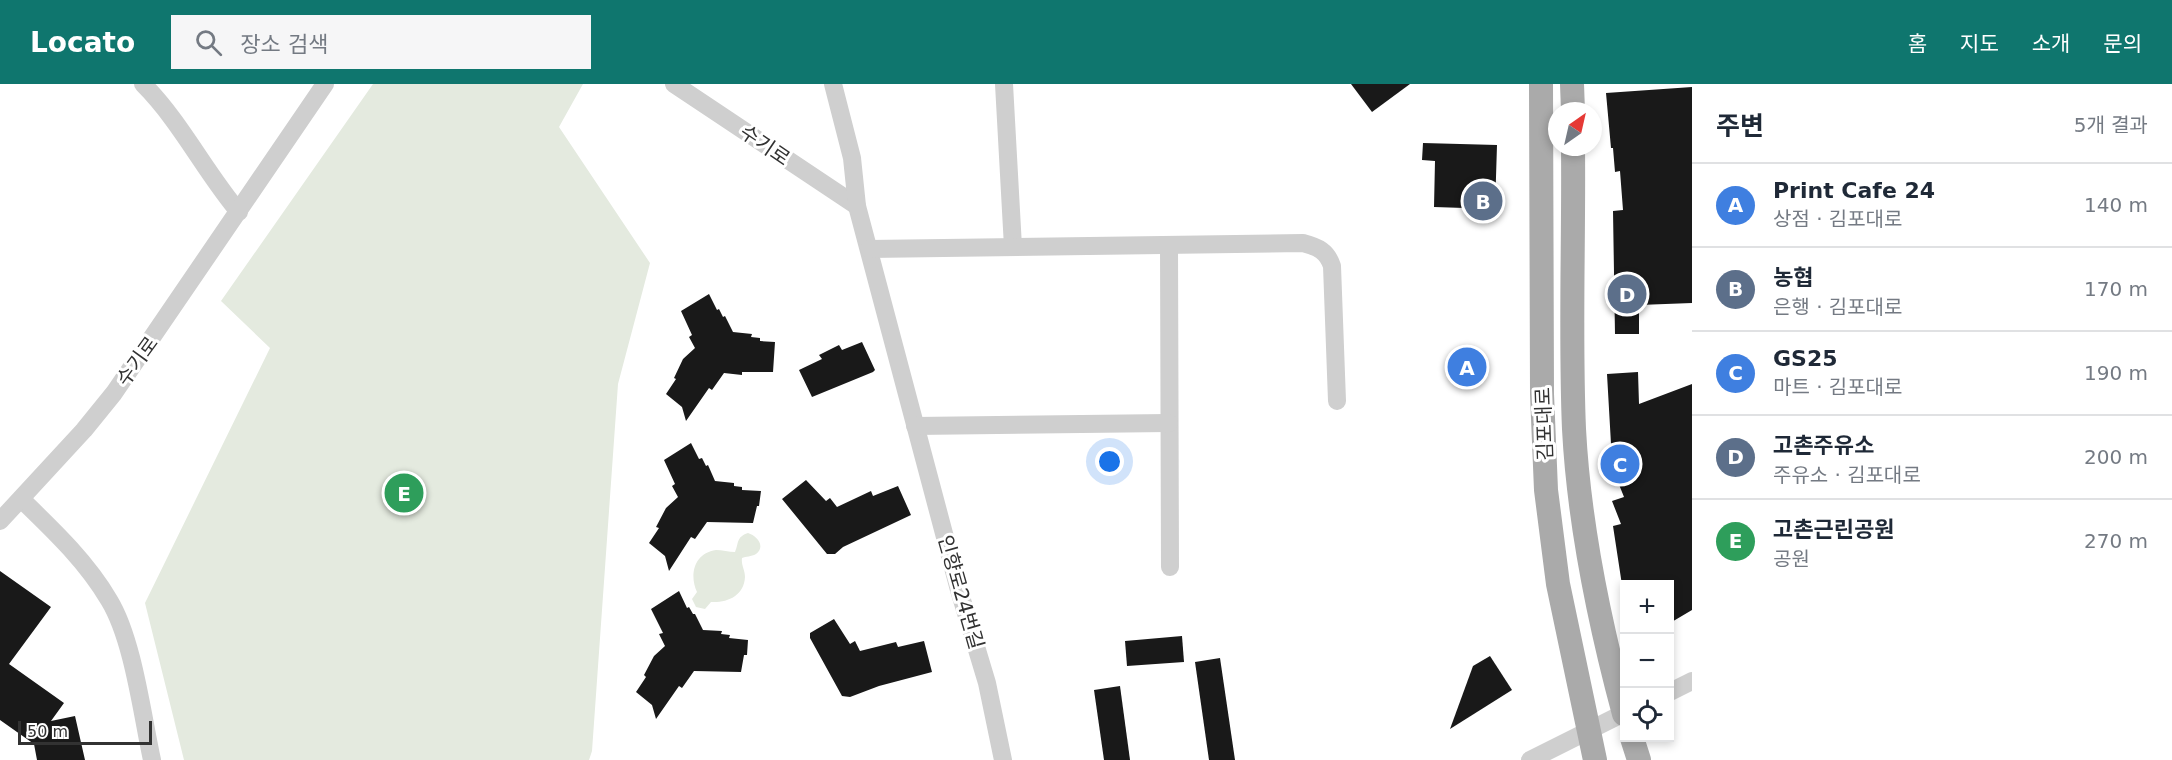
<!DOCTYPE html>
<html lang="ko">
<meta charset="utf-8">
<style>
:root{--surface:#fff;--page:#f6f6f7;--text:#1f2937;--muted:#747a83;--line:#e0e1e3;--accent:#0f766e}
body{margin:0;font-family:"DejaVu Sans","Noto Sans KR",sans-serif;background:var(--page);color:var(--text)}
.controls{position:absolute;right:18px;bottom:18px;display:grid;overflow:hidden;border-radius:0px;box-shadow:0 3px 9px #0003}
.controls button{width:54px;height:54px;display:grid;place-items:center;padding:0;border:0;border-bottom:2px solid var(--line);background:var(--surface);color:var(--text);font:30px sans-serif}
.compass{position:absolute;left:1548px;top:18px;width:54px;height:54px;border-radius:50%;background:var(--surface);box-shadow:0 3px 9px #0003;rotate:34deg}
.scale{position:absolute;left:18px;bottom:15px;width:134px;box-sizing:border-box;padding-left:6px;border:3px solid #323232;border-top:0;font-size:16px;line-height:21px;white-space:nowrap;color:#323232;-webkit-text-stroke:4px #fff;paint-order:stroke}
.you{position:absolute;left:1110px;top:378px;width:21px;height:21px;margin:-15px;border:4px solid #fff;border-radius:50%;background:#1a73e8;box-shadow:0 0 0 9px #1a73e833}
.badge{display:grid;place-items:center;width:39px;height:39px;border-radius:50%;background:var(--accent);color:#fff;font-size:20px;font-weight:700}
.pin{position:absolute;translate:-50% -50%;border:3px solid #fff;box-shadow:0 2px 6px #0006}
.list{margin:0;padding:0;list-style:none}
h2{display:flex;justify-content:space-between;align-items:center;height:78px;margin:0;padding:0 24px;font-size:26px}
h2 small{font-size:20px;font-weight:400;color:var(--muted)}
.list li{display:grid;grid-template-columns:39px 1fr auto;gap:18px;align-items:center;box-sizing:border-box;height:84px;padding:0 24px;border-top:2px solid var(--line)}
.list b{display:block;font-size:22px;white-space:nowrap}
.list p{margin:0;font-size:20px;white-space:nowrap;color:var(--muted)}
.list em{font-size:20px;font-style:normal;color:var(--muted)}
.icon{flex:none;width:33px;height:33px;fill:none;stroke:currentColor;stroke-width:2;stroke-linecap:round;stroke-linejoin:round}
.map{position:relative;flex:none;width:1692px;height:676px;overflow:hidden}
header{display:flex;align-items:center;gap:36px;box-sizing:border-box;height:84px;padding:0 30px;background:var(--accent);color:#fff}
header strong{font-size:28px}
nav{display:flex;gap:33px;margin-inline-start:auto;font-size:21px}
.search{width:420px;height:54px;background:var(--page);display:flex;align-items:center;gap:15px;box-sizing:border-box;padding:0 21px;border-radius:0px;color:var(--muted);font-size:22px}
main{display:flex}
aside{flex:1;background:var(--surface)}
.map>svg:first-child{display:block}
.green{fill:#e4eadf}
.building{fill:#191919}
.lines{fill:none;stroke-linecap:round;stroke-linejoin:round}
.minor{stroke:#cfcfcf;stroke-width:18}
.major{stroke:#aaa;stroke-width:24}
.labels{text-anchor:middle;stroke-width:6;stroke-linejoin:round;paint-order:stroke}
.street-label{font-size:20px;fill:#323232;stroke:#fff}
</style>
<header>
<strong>Locato</strong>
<div class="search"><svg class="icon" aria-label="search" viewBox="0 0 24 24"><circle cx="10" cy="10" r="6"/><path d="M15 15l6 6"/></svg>장소 검색</div>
<nav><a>홈</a><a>지도</a><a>소개</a><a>문의</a></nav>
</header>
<main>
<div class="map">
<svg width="1692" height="676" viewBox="0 0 1692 676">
<rect width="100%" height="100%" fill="#fff"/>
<!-- green -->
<g class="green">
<polygon points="373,0 583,0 559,43 650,179 618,300 592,667 589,676 184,676 145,519 270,264 221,217"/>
<path d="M 748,449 C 757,452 766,462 756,470 C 751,473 746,472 742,474 C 741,481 745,486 745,493 C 744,512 727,519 711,518 L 705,525 L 696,523 L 692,515 L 697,508 C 689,491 694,469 716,466 C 722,466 729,468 735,468 C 739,459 736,453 748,449 Z"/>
</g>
<!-- building -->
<g class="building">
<polygon points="1351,0 1410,0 1372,28"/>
<polygon points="1692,3 1692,219 1639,221 1639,250 1615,250 1613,127 1623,126 1620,87 1615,88 1613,64 1611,64 1606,9"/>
<polygon points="1423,59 1497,61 1495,125 1434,123 1435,77 1422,76"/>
<polygon points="709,210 717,226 719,225 723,233 725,232 733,248 752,250 751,253 760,254 760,257 775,258 773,288 742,288 742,291 724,289 712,306 709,304 686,337 682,323 666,310 676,295 674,294 683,275 695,264 689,253 692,251 681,227"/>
<polygon points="862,258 875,286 873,288 812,313 799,286 822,275 819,271 839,261 842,266"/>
<polygon points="1638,288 1639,320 1692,300 1692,526 1670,539 1670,501 1622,501 1613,442 1621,440 1612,417 1624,413 1614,388 1621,385 1611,360 1607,290"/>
<polygon points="691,359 699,375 702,374 706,382 708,381 715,397 734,399 734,402 742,403 742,406 761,407 759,422 757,422 753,439 707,438 695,455 691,453 669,487 665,472 649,459 659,444 656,443 666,424 678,413 672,402 675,400 664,376"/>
<polygon points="806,396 826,417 830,414 837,423 871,407 873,412 898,402 911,431 843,463 835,470 827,470 782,415"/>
<polygon points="0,487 51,523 9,580 64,619 51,637 75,632 85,676 37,676 34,660 0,636"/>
<polygon points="679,507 687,524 689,523 693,530 695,530 703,546 722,547 721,550 730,551 729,554 748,556 747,571 744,571 741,588 694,587 682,604 679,602 656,635 652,621 636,608 646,593 644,591 654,572 665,562 659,550 663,549 651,525"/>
<polygon points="834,535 850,560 855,557 860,567 896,558 898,563 924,557 932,588 879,602 850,613 842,612 810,554 810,549"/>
<polygon points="1182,552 1184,578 1127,582 1125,557"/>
<polygon points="1490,572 1512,606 1450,645 1473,582"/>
<polygon points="1220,574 1235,676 1209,676 1195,578"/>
<polygon points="1120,602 1130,676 1104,676 1094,606"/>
</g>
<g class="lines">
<!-- minor -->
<g class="minor">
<path d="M 143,0 C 181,38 205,88 239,128"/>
<polyline points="674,0 857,122"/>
<polyline points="833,0 852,74 857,122 959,506 987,599 1003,676"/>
<polyline points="1004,0 1013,163"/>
<polyline points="1169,161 1170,483"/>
<path d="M 869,165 L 1303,159 C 1318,163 1327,167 1332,182 L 1337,317"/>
<polyline points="915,342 1169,339"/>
<path d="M 21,415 C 53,446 86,477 109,516 C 133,555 142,630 152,676"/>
<polyline points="0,437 84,346 114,309 325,0"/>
<polyline points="1670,608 1692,597"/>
<polyline points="1530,676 1624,629"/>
</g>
<!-- major -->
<g class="major">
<polyline points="1541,0 1542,310 1546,406 1558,500 1595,676"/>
<polyline points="1572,0 1573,27"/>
<path d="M 1573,63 C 1574,157 1570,251 1574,345 C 1579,441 1599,537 1624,630"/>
<polyline points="1632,654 1639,676"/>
</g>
</g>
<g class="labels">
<!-- street labels -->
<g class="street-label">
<text transform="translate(765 61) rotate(34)" y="7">수기로</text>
<text transform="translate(137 277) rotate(-54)" y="7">수기로</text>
<text transform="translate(1544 340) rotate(-92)" y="7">김포대로</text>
<text transform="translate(961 508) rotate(74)" y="7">인향로24번길</text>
</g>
</g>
</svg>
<div class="controls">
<button>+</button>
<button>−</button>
<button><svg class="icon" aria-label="locate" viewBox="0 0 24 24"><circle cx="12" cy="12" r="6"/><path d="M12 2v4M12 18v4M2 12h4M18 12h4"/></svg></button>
</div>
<svg class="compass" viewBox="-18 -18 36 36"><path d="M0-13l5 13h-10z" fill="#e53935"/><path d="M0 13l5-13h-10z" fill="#747a83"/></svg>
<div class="scale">50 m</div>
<div class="you"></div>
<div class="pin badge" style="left:1467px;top:283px;background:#3f7fe0">A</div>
<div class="pin badge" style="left:1483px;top:117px;background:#5c6f8a">B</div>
<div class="pin badge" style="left:1620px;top:380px;background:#3f7fe0">C</div>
<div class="pin badge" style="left:1627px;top:210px;background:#5c6f8a">D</div>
<div class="pin badge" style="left:404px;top:409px;background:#2e9e5b">E</div>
</div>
<aside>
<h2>주변<small>5개 결과</small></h2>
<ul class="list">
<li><span class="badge" style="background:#3f7fe0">A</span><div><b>Print Cafe 24</b><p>상점 · 김포대로</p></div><em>140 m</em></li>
<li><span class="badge" style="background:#5c6f8a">B</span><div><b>농협</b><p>은행 · 김포대로</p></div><em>170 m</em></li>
<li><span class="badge" style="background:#3f7fe0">C</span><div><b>GS25</b><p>마트 · 김포대로</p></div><em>190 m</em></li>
<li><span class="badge" style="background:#5c6f8a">D</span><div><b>고촌주유소</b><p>주유소 · 김포대로</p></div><em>200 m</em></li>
<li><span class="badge" style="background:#2e9e5b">E</span><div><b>고촌근린공원</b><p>공원</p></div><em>270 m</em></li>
</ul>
</aside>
</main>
